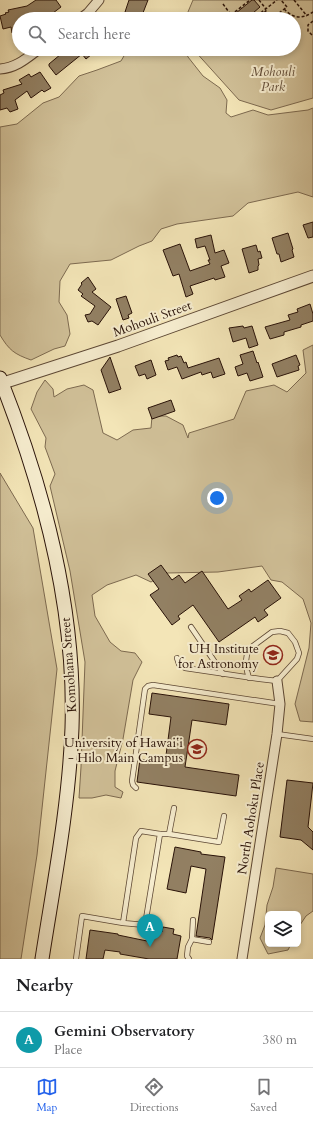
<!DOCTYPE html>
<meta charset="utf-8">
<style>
:root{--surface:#fff;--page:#f6f6f6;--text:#202124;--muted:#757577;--line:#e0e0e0;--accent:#2563eb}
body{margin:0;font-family:Cardo,serif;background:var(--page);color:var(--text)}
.controls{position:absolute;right:12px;bottom:12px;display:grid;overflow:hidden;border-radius:6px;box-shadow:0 2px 6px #0003}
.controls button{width:36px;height:36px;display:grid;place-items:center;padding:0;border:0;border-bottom:1px solid var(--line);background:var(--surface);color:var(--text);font:20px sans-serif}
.you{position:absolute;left:217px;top:498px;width:14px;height:14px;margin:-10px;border:3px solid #fff;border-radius:50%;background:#1a73e8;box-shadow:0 0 0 6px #1a73e833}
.badge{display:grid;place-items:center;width:26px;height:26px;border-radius:50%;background:var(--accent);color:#fff;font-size:13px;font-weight:700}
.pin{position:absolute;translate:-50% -33px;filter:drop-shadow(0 1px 2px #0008)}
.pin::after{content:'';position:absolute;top:21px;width:14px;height:12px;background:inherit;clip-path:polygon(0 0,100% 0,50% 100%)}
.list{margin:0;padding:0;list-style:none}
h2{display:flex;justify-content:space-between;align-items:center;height:52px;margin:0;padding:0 16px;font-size:17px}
h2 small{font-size:13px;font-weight:400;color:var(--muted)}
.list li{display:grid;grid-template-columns:26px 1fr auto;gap:12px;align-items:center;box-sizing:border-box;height:56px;padding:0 16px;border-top:1px solid var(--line)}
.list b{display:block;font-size:15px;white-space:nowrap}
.list p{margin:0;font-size:13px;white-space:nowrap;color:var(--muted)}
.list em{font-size:13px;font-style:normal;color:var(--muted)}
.icon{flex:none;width:22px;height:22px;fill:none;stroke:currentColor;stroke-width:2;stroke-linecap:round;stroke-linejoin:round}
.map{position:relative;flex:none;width:313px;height:959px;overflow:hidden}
.search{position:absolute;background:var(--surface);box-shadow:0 2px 6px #0003;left:12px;right:12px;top:12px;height:44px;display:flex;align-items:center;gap:10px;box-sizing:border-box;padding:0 14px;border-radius:22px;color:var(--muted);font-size:15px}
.sheet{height:108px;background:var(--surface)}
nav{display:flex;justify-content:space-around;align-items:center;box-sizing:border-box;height:56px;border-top:1px solid var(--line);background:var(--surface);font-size:11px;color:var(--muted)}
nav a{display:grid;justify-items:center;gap:2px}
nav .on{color:var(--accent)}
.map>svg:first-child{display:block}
.green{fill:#d1c199;stroke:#7d6a50}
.building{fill:#928063;stroke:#291208}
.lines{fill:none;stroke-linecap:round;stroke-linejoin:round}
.service-casing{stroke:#5c4734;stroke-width:6}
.minor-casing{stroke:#5c4734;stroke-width:11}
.tertiary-casing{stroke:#5c4734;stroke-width:13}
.secondary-casing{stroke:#291208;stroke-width:15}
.path{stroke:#291208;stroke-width:1.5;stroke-dasharray:3 2;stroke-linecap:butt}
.service{stroke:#f7eed0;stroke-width:4.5}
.minor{stroke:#f7eed0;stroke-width:9}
.tertiary{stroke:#f7eed0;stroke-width:11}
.secondary{stroke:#f7eed0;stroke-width:13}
.labels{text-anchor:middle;stroke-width:4;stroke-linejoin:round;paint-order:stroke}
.park-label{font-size:13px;font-style:italic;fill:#644f3b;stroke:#f7eed0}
.street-label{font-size:13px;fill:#291208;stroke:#f7eed0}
.poi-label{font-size:13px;fill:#291208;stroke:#f7eed0;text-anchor:end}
</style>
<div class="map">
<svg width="313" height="959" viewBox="0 0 313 959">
<rect width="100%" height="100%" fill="#f3e5b7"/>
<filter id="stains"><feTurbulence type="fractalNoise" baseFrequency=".005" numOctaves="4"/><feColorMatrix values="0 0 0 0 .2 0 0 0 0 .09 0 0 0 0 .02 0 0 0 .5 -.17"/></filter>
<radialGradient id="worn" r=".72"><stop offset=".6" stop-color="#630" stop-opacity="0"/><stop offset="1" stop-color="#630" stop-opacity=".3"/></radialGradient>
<!-- green -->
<g class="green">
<polygon points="193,0 313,0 313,98 271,110 239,100 193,49 294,49 294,19 185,19"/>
<path d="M 128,49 L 184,49 L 188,57 L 203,76 L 220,88 L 227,100 L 226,113 L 231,117 L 253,110 L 268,115 L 308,110 L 313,108 L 313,197 L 298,192 L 248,203 L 233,216 L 177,224 L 161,229 L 152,241 L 139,246 L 111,260 L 70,264 L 60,281 L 59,302 L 67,315 L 70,334 L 65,346 L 54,349 L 31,360 C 14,354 9,350 0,335 L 0,127 L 17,124 L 43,103 L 59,97 L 79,76 L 97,70 L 121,61 Z"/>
<polygon points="313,345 313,722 300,721 295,704 309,648 311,623 303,599 282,582 271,580 262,566 218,572 167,573 151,582 136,575 107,585 92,595 95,616 110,642 121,651 135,653 142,662 133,680 123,739 115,771 115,787 123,792 121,798 106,795 92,798 79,798 81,767 85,662 70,571 50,486 55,474 45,447 46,438 31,409 37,392 45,380 53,389 54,397 67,389 84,385 93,390 103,433 117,440 133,430 151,428 152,416 166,416 183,425 188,438 189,433 234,419 246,391 274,385 287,392 306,373 303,350"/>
<polygon points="0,473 33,528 57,669 37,855 21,959 0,959"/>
<polygon points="276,868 313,874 313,911 306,916 298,928 298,914 268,914 268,944 291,944 288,950 268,954 260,938 265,925 267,905 273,887"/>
</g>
<!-- building -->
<g class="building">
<polygon points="36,0 56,0 61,7 45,19 19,19 19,35 12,33 11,27 3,29 0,16 6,14 5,13 9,12 8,10 27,6"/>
<polygon points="129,0 148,0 141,18 125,12"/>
<polygon points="252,0 254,0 260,7 246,19 241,19 236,13"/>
<polygon points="67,49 98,49 86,59 82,54 56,75 49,66 49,64"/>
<polygon points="40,72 51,88 44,92 42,90 31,98 27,91 15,100 18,109 10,112 7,108 0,110 0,95 4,93 3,90 22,84 19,80 29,74 31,77"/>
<polygon points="313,222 313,237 308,238 303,225"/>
<polygon points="288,233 293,249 292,250 294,257 281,262 279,254 277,254 272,238"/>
<polygon points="211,235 215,253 224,250 229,263 221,266 225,277 215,280 214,278 190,286 193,294 186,297 179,274 173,276 163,250 180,244 190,271 210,264 208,260 210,260 205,246 197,248 195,239"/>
<polygon points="256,245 258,252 260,251 262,258 258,259 259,265 258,266 258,270 249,273 242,249"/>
<polygon points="88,277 96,289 92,292 111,307 98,325 92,321 88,322 85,315 90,314 95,306 81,296 83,294 78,290 82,284 81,283"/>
<polygon points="126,296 132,313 128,315 129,318 123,320 116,299"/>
<polygon points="310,304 313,314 313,321 301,325 301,327 284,332 284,335 270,339 265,327 290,320 288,315 298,312 297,309"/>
<polygon points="243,326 244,328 252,326 258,345 249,348 246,338 233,342 229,328"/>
<polygon points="253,351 257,363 258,362 263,377 250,381 247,373 238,376 235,367 243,364 240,355"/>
<polygon points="177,355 178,357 181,356 184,363 186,362 188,368 219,358 225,374 213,378 211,372 202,375 201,372 182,379 177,367 168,370 165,361 169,360 168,358"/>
<polygon points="296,355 300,365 298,366 299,370 277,377 272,364"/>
<polygon points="110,357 121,389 109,393 101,370"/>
<polygon points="151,360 156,375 147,379 145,374 139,376 135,366"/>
<polygon points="171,400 175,411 152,419 148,408"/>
<polygon points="161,565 172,580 179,575 185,583 202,571 228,609 242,600 239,596 249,589 251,592 268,580 281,598 264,610 268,615 258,622 255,617 219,642 193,605 178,616 180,619 172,625 150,595 159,589 148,574"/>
<polygon points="152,693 229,704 226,725 192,720 185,767 239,775 236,796 137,782 140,759 165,763 171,717 149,714"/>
<polygon points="287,780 313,783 308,827 313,832 313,850 301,840 280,837"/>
<polygon points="175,847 201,852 201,854 225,857 212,940 210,938 196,936 206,869 191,866 186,893 167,889"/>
<polygon points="163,927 174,929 173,934 181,936 177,959 149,959 120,954 120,952 105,950 103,959 86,959 90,930 118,934 118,935 147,941 149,929 162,932"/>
</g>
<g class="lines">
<defs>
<g id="service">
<polyline points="191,627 223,674"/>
<polyline points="177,658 179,664 185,668 260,679 277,681 297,659 299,653 295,642 288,633 280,631 272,632 253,646 247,654 246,661 247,671 249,678"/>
<polyline points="277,734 313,739"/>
<polyline points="136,788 133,785 132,781 145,689 148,686 153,685 280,704"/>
<polyline points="160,834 169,834 219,842 224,816"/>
<polyline points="169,834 174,808"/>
<polyline points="192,939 209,942"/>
<polyline points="76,959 82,916 123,923 145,925 160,834 141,831 136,838 123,923"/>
<polyline points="189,959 187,956 188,947 192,939 193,920"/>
</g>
<g id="minor">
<polyline points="80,19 88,13 99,0"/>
<path d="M 0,69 C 16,68 27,58 39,49"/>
<polyline points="242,959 277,734 280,704 277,681"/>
</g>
<polyline id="tertiary" points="0,384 118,346 313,276"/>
<path id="secondary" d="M 0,378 C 44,489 76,608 72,728 C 69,806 54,882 42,959"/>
</defs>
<!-- service casing -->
<use href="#service" class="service-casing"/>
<!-- minor casing -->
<use href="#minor" class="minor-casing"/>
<!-- tertiary casing -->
<use href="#tertiary" class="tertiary-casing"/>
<!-- secondary casing -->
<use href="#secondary" class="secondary-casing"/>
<!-- path -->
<g class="path">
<polyline points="259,0 266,9"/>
<polyline points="294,0 307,16"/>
<polyline points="223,4 234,19"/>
<path d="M 284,9 C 294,19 302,19 313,12"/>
<polyline points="231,15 250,0"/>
<polyline points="253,19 277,0"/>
<polyline points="259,19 258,18 266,11 265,10"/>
<polyline points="261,19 266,15 270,19"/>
<polyline points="271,19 287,7 281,0"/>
<polyline points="313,21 308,25 308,31 313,36"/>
</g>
<!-- service -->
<use href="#service" class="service"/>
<!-- minor -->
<use href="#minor" class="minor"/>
<!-- tertiary -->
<use href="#tertiary" class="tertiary"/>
<!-- secondary -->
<use href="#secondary" class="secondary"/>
</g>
<!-- icons -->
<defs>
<symbol id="university-ring" viewBox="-11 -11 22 22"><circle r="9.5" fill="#f7eed0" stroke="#8f2418" stroke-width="1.5"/><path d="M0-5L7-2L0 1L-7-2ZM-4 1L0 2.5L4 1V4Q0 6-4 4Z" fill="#8f2418"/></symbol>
</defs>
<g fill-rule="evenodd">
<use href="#university-ring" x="262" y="644" width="22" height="22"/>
<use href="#university-ring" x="186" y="738" width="22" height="22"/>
</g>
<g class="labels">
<!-- park labels -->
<g class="park-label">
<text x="273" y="76">Mohouli<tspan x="273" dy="15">Park</tspan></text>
</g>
<!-- street labels -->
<g class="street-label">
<text transform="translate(152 318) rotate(-20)" y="5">Mohouli Street</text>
<text transform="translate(68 665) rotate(-94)" y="5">Komohana Street</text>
<text transform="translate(250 818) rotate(-81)" y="5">North Aohoku Place</text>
</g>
<!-- poi labels -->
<g class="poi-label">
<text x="259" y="653">UH Institute<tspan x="259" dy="15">for Astronomy</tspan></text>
<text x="183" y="747">University of Hawaiʻi<tspan x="183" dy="15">- Hilo Main Campus</tspan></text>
</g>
</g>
<rect width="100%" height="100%" filter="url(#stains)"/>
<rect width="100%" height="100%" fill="url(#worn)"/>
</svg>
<div class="controls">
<button><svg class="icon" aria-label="layers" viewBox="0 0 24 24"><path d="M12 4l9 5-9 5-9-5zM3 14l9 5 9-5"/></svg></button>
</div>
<div class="you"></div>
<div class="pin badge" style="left:150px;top:947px;background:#0f9aa8">A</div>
<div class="search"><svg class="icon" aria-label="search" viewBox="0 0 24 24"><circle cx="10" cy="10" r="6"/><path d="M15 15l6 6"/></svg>Search here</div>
</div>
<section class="sheet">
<h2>Nearby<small></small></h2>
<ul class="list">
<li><span class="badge" style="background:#0f9aa8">A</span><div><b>Gemini Observatory</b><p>Place</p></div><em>380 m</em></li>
</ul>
</section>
<nav>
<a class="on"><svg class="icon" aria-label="map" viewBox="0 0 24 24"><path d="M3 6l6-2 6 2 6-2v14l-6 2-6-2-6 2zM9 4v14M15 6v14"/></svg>Map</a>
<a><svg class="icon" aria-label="directions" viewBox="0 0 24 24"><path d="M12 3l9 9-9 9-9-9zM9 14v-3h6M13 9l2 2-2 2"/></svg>Directions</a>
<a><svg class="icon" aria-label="saved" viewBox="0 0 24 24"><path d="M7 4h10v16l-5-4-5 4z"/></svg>Saved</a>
</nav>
